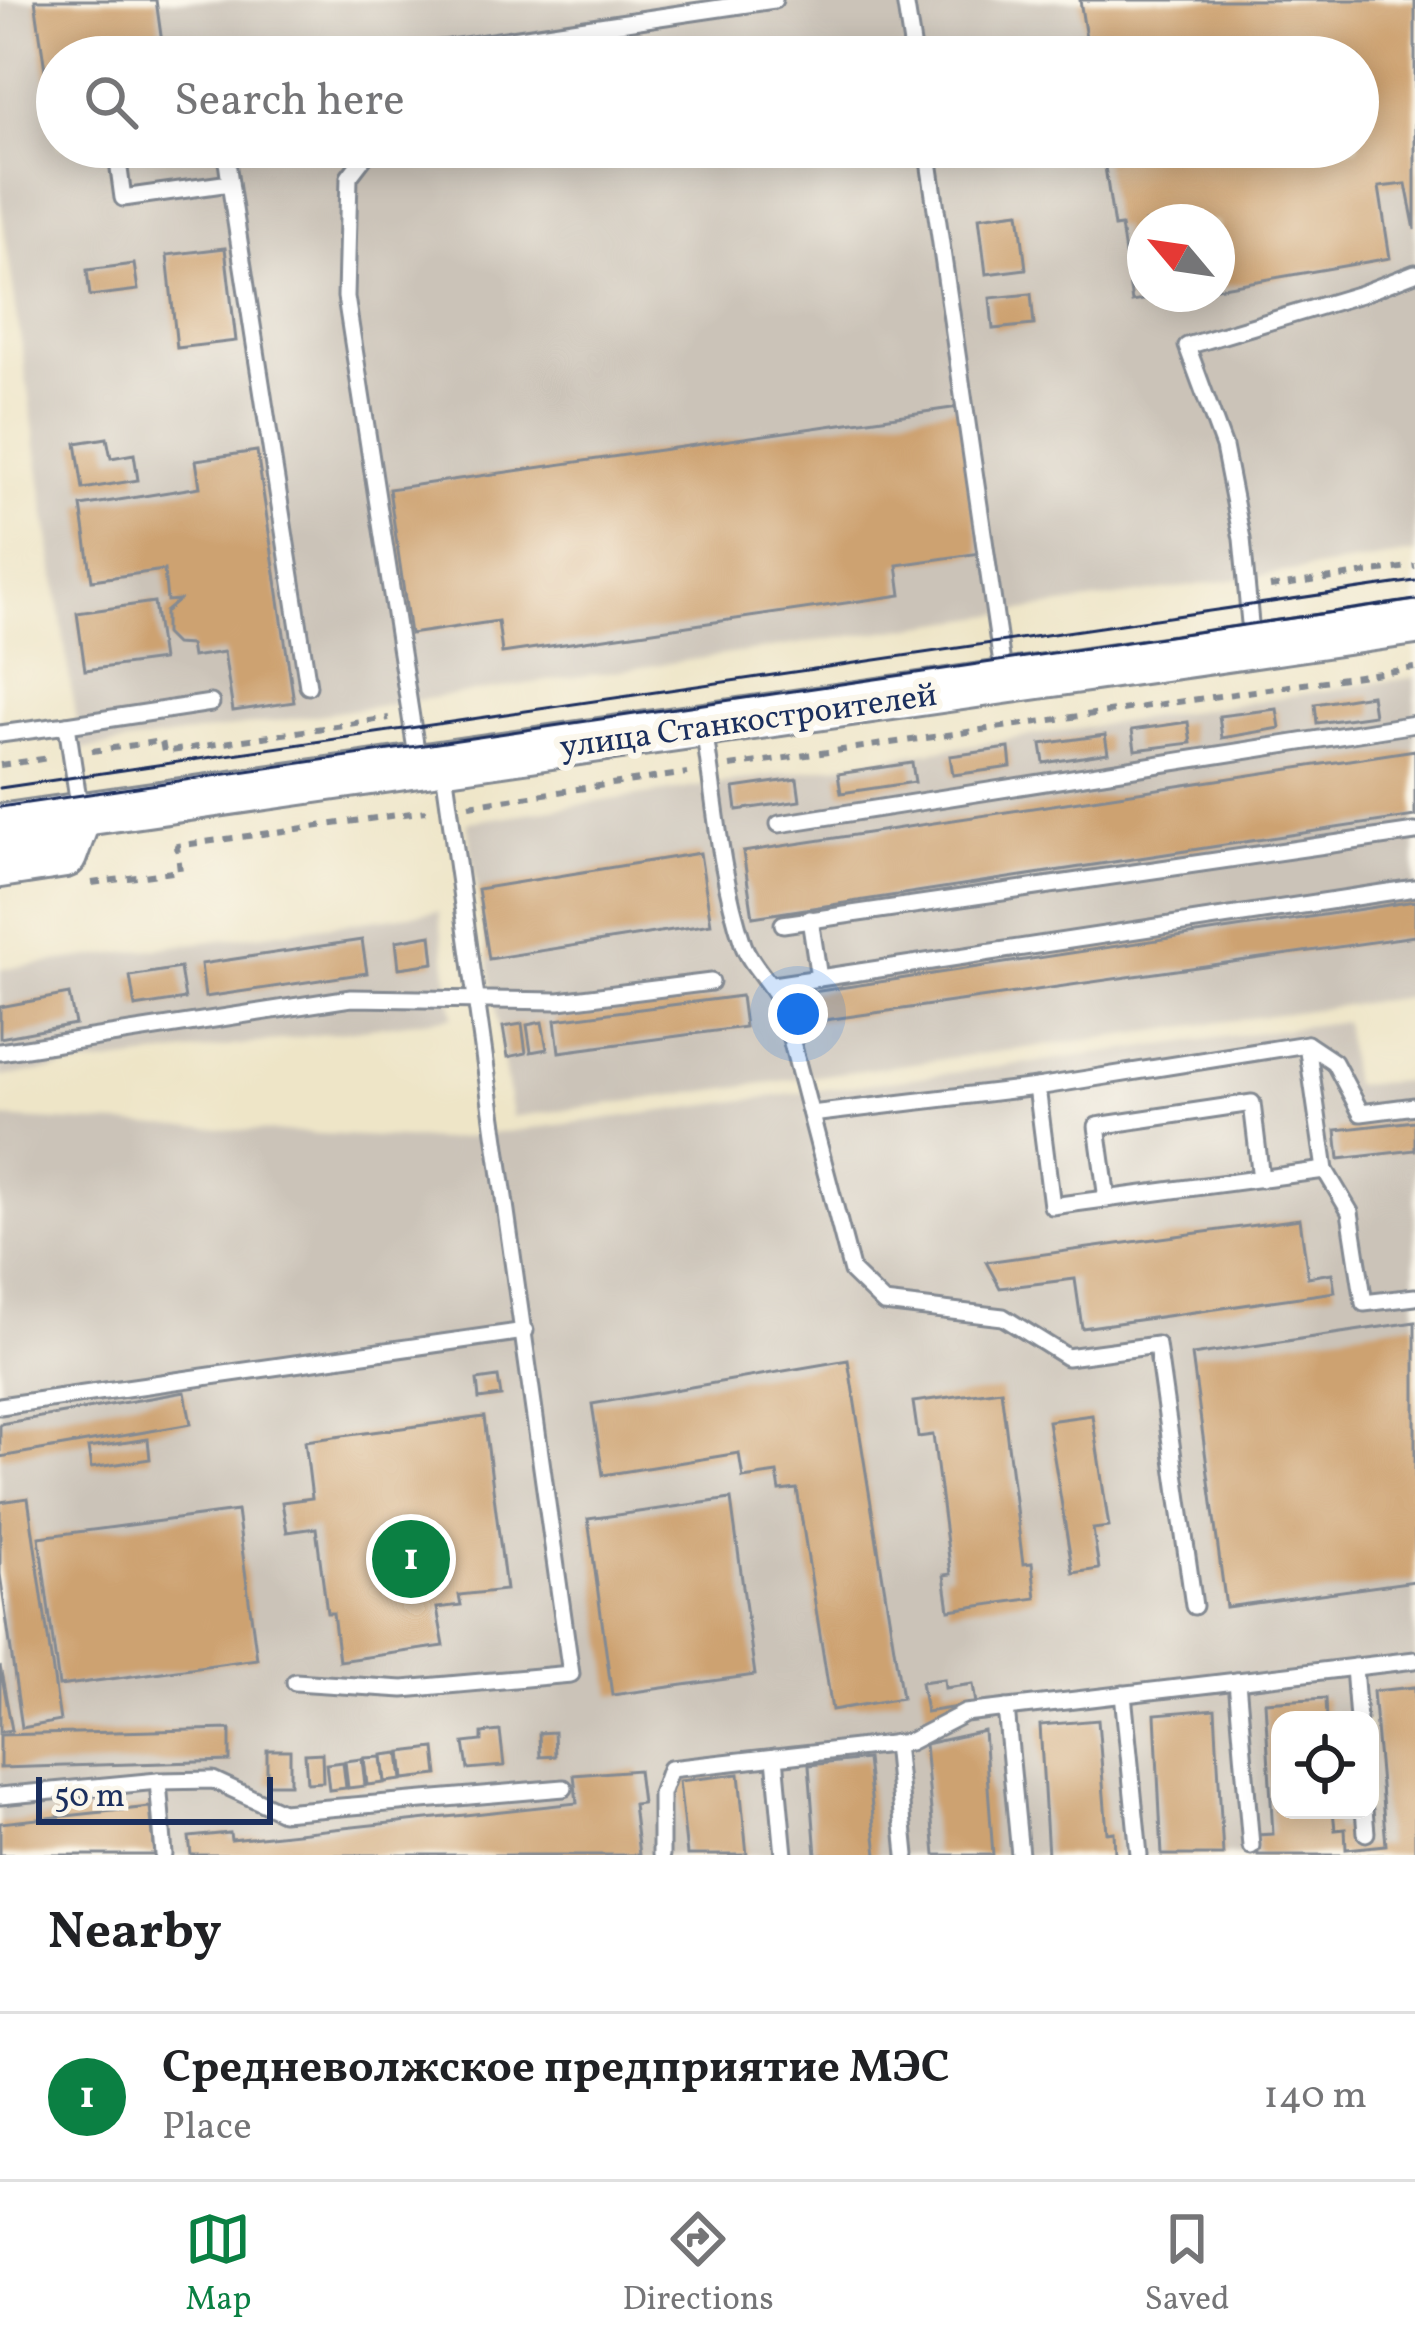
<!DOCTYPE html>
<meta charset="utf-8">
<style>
:root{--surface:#fff;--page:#f6f6f6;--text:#202124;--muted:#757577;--line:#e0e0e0;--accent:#0b8043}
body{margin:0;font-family:Vollkorn,serif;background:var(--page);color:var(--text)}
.controls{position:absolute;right:36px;bottom:36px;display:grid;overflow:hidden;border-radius:24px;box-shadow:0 6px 30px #0003}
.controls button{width:108px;height:108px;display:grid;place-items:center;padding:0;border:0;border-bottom:3px solid var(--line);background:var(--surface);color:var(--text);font:60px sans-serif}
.compass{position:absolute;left:1127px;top:204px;width:108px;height:108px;border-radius:50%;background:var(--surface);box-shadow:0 6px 30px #0003;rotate:299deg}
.scale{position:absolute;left:36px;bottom:30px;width:237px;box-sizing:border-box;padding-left:12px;border:6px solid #1b2f5e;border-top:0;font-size:33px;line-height:42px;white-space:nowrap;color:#1b2f5e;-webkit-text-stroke:9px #fbf7ec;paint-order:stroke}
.you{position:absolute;left:798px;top:1014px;width:42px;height:42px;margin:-30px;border:9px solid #fff;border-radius:50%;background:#1a73e8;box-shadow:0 0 0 18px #1a73e833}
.badge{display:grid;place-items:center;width:78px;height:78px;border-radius:50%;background:var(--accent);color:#fff;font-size:39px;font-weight:700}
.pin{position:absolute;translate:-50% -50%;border:6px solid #fff;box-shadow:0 3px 12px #0006}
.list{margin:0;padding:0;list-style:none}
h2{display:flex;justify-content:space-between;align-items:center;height:156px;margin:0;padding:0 48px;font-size:51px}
h2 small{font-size:39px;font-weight:400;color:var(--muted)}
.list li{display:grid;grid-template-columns:78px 1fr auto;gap:36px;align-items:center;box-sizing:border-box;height:168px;padding:0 48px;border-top:3px solid var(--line)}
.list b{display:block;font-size:45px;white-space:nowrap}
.list p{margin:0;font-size:39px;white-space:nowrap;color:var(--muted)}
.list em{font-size:39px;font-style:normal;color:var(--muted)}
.icon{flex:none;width:66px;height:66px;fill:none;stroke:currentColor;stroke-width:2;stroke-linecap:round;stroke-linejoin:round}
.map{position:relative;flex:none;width:1415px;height:1855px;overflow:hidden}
.search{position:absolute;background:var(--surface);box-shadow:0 6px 30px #0003;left:36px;right:36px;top:36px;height:132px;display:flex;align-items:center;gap:30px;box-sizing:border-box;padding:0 42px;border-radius:66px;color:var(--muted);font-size:45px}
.sheet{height:324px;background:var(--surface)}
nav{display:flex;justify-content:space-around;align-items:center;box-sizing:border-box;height:168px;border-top:3px solid var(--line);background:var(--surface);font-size:33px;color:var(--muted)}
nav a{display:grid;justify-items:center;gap:6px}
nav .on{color:var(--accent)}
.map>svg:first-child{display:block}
.industrial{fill:#cbc3b8;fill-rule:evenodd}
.building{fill:#cda271}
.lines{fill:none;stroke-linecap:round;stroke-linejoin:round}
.lane-casing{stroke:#848a92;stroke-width:21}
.secondary-casing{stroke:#848a92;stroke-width:48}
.path{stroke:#848a92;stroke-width:6;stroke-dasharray:9 9;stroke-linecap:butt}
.lane{stroke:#fff;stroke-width:15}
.secondary{stroke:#fff;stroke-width:42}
.tram{stroke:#1b2f5e;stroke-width:3}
.labels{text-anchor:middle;stroke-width:12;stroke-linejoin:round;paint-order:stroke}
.street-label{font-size:33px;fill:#1b2f5e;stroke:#fbf7ec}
</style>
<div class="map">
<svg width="1415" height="1855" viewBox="0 0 1415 1855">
<rect width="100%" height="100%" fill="#fbf7ec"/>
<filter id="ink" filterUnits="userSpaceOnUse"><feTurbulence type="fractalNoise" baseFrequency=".00833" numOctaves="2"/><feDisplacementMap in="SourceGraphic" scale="24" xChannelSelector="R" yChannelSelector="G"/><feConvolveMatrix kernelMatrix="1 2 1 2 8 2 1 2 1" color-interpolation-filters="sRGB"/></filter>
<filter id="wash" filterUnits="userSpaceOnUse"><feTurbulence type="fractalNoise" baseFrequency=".004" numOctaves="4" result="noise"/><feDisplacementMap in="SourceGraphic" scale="48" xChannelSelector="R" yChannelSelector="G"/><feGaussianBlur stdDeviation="2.7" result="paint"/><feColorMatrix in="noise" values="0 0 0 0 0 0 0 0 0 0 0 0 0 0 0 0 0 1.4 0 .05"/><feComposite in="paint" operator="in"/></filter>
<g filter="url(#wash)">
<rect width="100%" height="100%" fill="#eee5c7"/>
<!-- industrial -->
<g class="industrial">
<path d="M 0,0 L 1415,0 L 1415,553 L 80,750 L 0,198 ZM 57,57 L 1358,57 L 1358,147 L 57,147 ZM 1145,222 L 1217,222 L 1217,294 L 1145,294 Z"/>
<polygon points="1415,677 1415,996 512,1117 467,822"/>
<polygon points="439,911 453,1017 0,1077 0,969"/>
<path d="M 1344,1021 L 1353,1085 L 1415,1080 L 1415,1855 L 0,1855 L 0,1118 L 444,1140 ZM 1280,1720 L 1370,1720 L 1370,1810 L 1280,1810 Z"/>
</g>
<g id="blocks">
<!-- building -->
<g class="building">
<polygon points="35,0 156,0 164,57 57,57 57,83 47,84"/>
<polygon points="1080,0 1415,0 1415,230 1406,184 1379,187 1390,258 1217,288 1217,222 1145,222 1145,294 1166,296 1132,302 1121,226 1114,227 1102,147 1358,147 1358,57 1089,57"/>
<polygon points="1019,212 1026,269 986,274 979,217"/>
<polygon points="225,248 236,341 177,348 167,255"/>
<polygon points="134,264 138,290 90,296 87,270"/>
<polygon points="1031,294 1034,325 993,329 990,298"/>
<polygon points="959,407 980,553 897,565 901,595 502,653 498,621 410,634 389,489"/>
<polygon points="107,438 111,458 134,454 138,480 83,489 76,443"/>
<polygon points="257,451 294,702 233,711 224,652 192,657 190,645 175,644 165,634 165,612 179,600 167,601 164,570 92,580 81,506 200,487 196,460"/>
<polygon points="154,602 162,660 85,670 77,613"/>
<polygon points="1371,695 1374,715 1317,723 1315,704"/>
<polygon points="1277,709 1280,728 1222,738 1219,716"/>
<polygon points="1188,722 1191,743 1135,750 1132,730"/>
<polygon points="1105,735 1108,753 1044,763 1041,744"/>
<polygon points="1009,748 1011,767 953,775 950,756"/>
<polygon points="1415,750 1415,816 753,917 743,852"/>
<polygon points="912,763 915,782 841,793 838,774"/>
<polygon points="797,779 800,801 737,810 734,788"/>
<polygon points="700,853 711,924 489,959 478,889"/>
<polygon points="1415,901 1415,936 804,1023 800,994"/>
<polygon points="431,935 434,963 399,968 396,941"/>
<polygon points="362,940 367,973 205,997 201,964"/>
<polygon points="180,968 185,999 135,1007 130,976"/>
<polygon points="69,994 75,1024 0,1038 0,1007"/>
<polygon points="741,996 745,1027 559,1052 555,1020"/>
<polygon points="542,1022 547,1049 531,1052 527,1025"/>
<polygon points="522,1024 526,1053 508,1057 503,1027"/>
<polygon points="1415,1121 1415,1150 1339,1159 1336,1130"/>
<polygon points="1300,1219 1308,1277 1332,1273 1335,1292 1082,1328 1075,1279 1000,1288 986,1262"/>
<polygon points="1415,1322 1415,1581 1226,1607 1192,1355"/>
<polygon points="848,1360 902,1698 832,1710 797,1489 780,1491 777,1473 743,1478 739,1453 603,1475 592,1404"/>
<polygon points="498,1377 501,1396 479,1399 477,1380"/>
<polygon points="1001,1390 1023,1564 1032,1563 1036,1598 949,1610 944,1575 951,1574 933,1435 918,1437 913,1402"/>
<polygon points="185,1392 191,1424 0,1457 0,1424"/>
<polygon points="1092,1415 1109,1527 1093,1529 1099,1569 1073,1573 1048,1421"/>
<polygon points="484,1417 506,1590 459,1595 461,1605 437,1608 444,1646 339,1661 333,1613 327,1613 316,1528 287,1532 282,1502 312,1498 305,1441"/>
<polygon points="148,1439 150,1459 91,1468 88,1448"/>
<polygon points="28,1498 60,1721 22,1728 0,1574 0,1502"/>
<polygon points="731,1499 755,1675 612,1695 588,1519"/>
<polygon points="237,1511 257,1659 59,1686 39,1537"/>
<polygon points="0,1666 12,1730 0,1732"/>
<polygon points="944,1679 945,1688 973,1684 976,1704 926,1712 921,1682"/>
<polygon points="1415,1687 1415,1855 1258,1855 1257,1835 1273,1834 1265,1702 1326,1698 1327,1720 1280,1720 1280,1810 1333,1810 1335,1830 1345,1829 1346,1849 1386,1845 1373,1691"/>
<polygon points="1215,1709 1223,1855 1162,1855 1155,1714"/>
<polygon points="1098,1720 1107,1833 1114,1832 1115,1855 1048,1855 1040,1725"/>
<polygon points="230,1729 230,1761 0,1768 0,1735"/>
<polygon points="500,1731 504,1766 468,1769 464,1743 482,1741 482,1733"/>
<polygon points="984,1731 993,1855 935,1855 925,1744"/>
<polygon points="554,1732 555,1756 540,1757 539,1733"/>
<polygon points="435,1748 438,1775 404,1779 401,1752"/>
<rect x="267" y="1750" width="23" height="34"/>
<polygon points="322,1753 323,1782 307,1783 305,1754"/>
<polygon points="399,1753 402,1780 385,1782 382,1755"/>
<polygon points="381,1757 384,1783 367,1785 364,1758"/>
<polygon points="362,1759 365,1786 348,1788 345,1761"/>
<polygon points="867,1759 877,1855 816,1855 809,1765"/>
<polygon points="343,1762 346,1788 329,1790 326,1764"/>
<polygon points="638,1770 642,1803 633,1804 639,1855 191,1855 189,1837 230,1833 231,1840 577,1803 574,1775"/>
<polygon points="739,1774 747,1855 687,1855 679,1781"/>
<polygon points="150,1807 155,1855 0,1855 0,1823"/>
</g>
</g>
</g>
<g filter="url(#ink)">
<use href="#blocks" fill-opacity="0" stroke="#848a92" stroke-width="3"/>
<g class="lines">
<defs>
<g id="lane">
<polyline points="905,0 914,57"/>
<polyline points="360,57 451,48"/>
<polyline points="444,57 451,48 774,0"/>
<polyline points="116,147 123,198 230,183 225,147"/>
<polyline points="372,147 349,177 346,297 418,763"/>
<polyline points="927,147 1004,678"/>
<polyline points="230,183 308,686"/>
<polyline points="1252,644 1242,539 1224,447 1187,346 1361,294 1415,273"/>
<polyline points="67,725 211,703"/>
<path d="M 704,728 C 715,801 720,875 743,944 C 750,965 773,984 783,1008 L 852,1272 L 884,1303 L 1003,1317 L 1067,1357 L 1157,1345 L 1194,1606"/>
<polyline points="0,734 67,725 80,812"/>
<polyline points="779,824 1415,724"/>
<polyline points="810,919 819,978"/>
<polyline points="783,924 1415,832"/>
<polyline points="773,985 1415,888"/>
<polyline points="1307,1044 1334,1062 1361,1113 1415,1106"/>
<polyline points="0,1052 351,998 559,1001 711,982"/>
<polyline points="1037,1087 1052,1206 1325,1170"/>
<polyline points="811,1114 1037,1087 1307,1044 1325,1170 1350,1212 1364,1303 1415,1297"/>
<polyline points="1107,1199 1097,1126 1252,1103 1261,1179"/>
<polyline points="0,1406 525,1331"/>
<polyline points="1354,1667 1358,1720"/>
<polyline points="1237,1681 1251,1846"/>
<polyline points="295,1682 403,1689 571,1674 443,763"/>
<polyline points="1123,1694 1139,1855"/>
<polyline points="1006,1708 1020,1855"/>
<polyline points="895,1743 906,1855"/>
<polyline points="775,1757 784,1855"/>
<polyline points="158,1781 164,1855"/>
<polyline points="0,1796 158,1781 213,1780 282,1812 564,1788"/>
<polyline points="1364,1810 1366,1833"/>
<polyline points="661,1855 661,1794 670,1769 909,1742 965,1713 1415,1660"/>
</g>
<g id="secondary">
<polyline points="0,826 1415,623"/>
<polyline points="0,866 65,856 80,815"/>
</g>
</defs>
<!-- lane casing -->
<use href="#lane" class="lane-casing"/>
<!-- secondary casing -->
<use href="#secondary" class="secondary-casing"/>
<!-- path -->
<g class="path">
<polyline points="1270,587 1415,566"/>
<polyline points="92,751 162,741 164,752 389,718"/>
<polyline points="0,765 49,758"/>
<polyline points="730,766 1415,668"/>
<polyline points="469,805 687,773"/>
<polyline points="92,883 180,871 177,846 426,811"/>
</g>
<!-- lane -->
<use href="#lane" class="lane"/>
<!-- secondary -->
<use href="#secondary" class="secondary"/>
<!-- tram -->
<g class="tram">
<polyline points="0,788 1415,581"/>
<polyline points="0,807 1415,600"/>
</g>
</g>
</g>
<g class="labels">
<!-- street labels -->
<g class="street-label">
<text transform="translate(748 719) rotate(-8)" y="12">улица Станкостроителей</text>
</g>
</g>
</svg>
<div class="controls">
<button><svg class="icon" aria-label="locate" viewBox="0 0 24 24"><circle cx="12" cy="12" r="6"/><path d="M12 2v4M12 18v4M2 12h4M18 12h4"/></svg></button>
</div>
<svg class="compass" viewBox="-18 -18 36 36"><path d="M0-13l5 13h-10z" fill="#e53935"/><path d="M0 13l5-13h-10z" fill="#757577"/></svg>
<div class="scale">50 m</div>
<div class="you"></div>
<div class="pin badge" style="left:411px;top:1559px">1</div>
<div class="search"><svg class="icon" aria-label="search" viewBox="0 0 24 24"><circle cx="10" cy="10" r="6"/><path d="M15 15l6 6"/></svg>Search here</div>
</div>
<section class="sheet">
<h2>Nearby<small></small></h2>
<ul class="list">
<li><span class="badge">1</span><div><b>Средневолжское предприятие МЭС</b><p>Place</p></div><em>140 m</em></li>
</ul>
</section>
<nav>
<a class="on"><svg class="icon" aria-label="map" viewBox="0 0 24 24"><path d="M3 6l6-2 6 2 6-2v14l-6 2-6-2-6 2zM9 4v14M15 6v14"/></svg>Map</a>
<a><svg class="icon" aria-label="directions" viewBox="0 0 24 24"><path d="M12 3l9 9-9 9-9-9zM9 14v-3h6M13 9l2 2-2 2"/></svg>Directions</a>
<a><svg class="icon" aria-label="saved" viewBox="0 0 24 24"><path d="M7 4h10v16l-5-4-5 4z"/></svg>Saved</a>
</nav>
